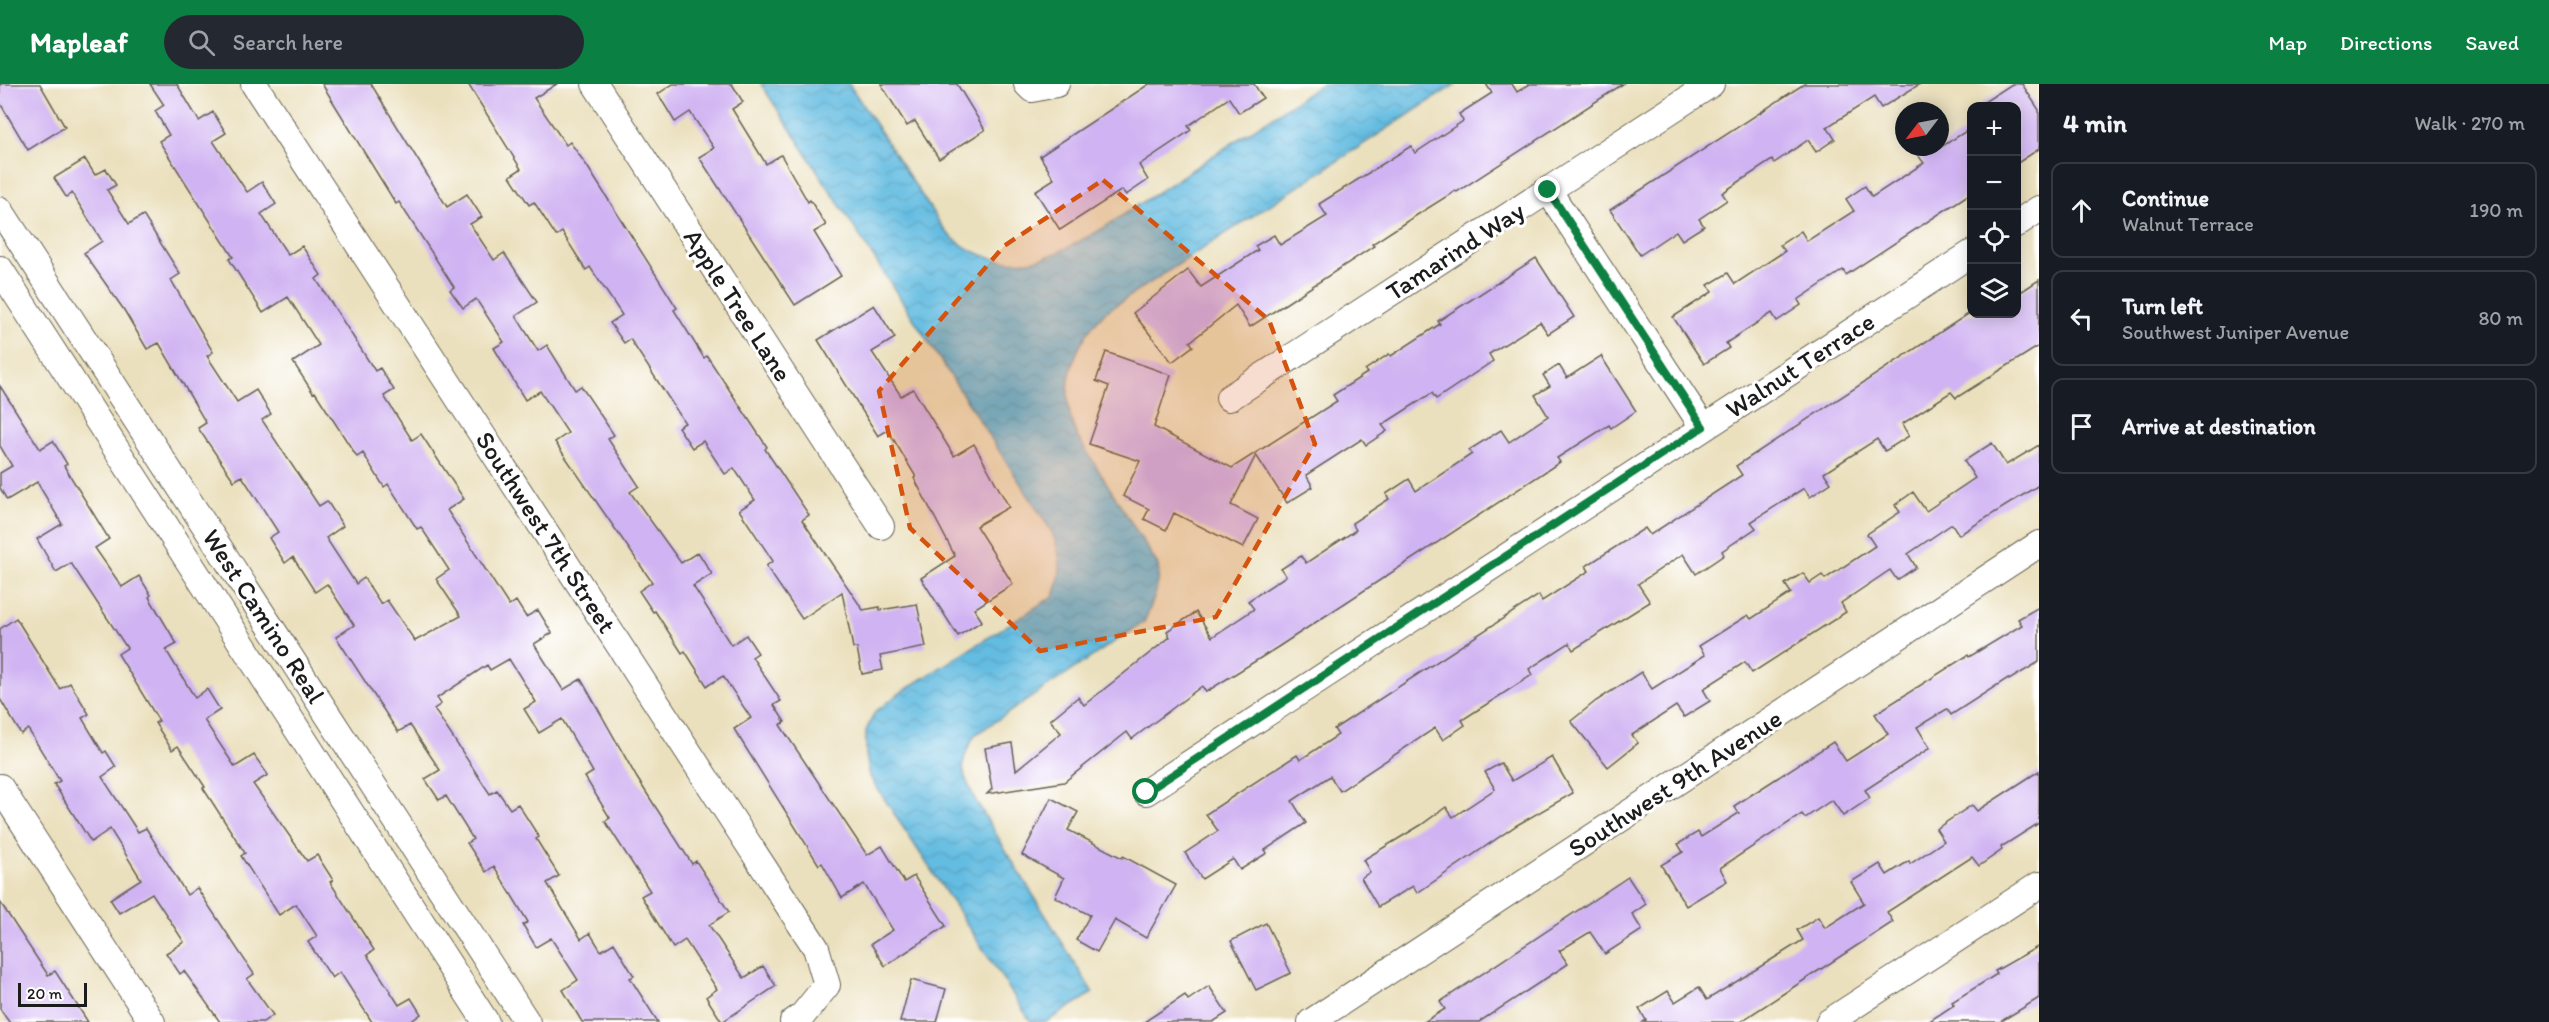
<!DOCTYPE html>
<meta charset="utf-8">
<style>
:root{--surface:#171b24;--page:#242831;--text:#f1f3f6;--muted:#9ea1a6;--line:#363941;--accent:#0b8043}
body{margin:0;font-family:Itim,sans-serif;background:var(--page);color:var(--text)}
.controls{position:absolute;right:18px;top:18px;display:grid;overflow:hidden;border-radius:12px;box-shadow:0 3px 15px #0003}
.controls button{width:54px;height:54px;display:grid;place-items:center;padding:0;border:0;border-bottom:2px solid var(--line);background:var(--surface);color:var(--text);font:30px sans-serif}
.compass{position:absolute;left:1895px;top:18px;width:54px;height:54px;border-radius:50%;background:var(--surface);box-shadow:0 3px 15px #0003;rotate:238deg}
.scale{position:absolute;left:18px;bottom:15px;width:69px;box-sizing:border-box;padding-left:6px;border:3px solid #1c1c1c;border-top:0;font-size:16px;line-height:21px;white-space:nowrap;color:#1c1c1c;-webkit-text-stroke:4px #fff;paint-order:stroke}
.stop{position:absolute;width:18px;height:18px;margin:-14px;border:4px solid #0b8043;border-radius:50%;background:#fff}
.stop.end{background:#0b8043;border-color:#fff;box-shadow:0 2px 6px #0008}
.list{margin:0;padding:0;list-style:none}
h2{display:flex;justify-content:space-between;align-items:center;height:78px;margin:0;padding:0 24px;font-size:26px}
h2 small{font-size:20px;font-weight:400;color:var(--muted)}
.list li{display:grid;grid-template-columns:39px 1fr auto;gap:18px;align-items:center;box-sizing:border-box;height:96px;margin:0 12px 12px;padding:0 12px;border:2px solid var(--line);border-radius:12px}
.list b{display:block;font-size:22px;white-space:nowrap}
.list p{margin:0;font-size:20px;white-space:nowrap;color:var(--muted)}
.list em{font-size:20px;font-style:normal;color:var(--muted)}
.icon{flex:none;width:33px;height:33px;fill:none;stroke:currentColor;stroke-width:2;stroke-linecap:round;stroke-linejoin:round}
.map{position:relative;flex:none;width:2039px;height:938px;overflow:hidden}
header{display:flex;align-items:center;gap:36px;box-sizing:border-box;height:84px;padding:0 30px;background:var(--accent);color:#fff}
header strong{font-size:28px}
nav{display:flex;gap:33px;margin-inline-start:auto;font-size:21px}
.search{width:420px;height:54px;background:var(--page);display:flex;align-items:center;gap:15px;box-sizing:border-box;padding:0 21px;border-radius:33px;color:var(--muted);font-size:22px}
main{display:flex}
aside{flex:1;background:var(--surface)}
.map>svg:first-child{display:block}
.water{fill:url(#water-waves);stroke:#406c7e;stroke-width:1.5}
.building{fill:#d0b3f2}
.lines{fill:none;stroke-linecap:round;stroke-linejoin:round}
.minor-casing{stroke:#646154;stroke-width:28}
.minor{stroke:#fff;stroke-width:26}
.route{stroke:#0b8043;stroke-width:8}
.marked{fill:#d4530e;fill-opacity:0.2;stroke:#d4530e;stroke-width:4.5;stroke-dasharray:12 8;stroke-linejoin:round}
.labels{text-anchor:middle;stroke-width:6;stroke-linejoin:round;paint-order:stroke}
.street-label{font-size:26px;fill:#1c1c1c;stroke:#fff}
</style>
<header>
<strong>Mapleaf</strong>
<div class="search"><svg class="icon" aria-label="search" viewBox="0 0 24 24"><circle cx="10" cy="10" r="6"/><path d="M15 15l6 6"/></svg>Search here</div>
<nav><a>Map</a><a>Directions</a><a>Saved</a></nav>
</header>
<main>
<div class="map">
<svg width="2039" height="938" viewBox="0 0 2039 938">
<defs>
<pattern id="water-waves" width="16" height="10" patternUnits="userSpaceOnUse" patternTransform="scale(1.5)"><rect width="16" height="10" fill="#63bce1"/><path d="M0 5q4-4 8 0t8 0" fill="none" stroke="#55a1c0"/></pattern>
</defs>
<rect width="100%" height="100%" fill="#fff"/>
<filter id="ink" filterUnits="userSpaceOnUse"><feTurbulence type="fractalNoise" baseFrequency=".0167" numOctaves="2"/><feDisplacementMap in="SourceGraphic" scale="12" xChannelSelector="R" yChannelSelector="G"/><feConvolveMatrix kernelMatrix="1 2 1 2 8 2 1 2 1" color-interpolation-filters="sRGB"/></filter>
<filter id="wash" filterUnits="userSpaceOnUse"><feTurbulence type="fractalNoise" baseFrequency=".008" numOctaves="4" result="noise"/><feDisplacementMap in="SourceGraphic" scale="24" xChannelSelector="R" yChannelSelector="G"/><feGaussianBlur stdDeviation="1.35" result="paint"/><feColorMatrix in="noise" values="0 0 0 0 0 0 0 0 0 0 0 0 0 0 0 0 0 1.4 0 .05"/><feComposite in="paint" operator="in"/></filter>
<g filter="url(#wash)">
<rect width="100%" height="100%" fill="#ebe0bd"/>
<!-- water -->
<path class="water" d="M 761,0 L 849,0 L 945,147 C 969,172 1009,184 1043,174 C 1064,167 1083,155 1102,145 L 1322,0 L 1456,0 L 1105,228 C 1072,261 1057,308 1077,352 L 1158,481 C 1161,501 1152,520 1144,538 L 975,651 C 956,683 962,687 977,719 L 1093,909 L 1046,938 L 1031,938 L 870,693 L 866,671 L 866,647 L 875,628 L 900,609 L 1054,512 C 1063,488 1061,471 1052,448 Z"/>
<g id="blocks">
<!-- building -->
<g class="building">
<polygon points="0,0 40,0 65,43 28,66 0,19"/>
<polygon points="150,0 177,0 199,37 213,28 226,49 213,57 247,108 262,98 276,120 261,130 288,171 302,162 321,191 316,195 375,287 380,284 394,306 384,312 412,356 421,350 464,415 447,426 509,522 516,517 526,533 538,526 552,549 534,560 563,606 581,595 637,694 692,780 696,777 729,828 709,841 744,894 763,882 776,902 722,938 706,913 717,905 685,856 673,864 641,812 650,807 605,737 610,734 585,693 593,688 562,635 539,649 524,625 536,618 509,575 490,586 487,581 437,614 441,620 434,625 490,710 497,706 510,725 518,720 539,753 536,755 559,792 547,799 581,855 590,849 601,867 614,859 634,892 630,894 658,938 582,938 563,906 578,896 551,854 536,863 523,841 528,838 494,782 486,788 467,759 473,755 446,712 439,716 425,695 440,686 410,641 398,648 336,553 354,541 327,500 315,508 293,473 285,479 269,454 278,448 242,392 234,397 198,344 206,339 159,259 147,265 124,226 84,169 102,157 72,109 66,113 54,94 85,75 95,91 106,85 116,101 107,106 129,140 143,131 180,190 171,196 213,268 207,272 237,318 256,306 271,330 262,336 319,422 327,417 343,442 326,454 356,500 364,494 381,520 387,516 415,557 461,532 436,495 449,486 421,443 417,445 388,400 384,403 363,369 357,373 315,308 313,309 293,278 319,261 288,213 263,229 229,175 233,173 159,57 169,51 155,27 164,21"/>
<polygon points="322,0 371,0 447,123 467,110 482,133 470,140 494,176 504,169 537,218 516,232 538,267 547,261 575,306 581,302 614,351 608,355 639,402 630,408 681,479 698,468 712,490 693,502 731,561 746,551 758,569 752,573 781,617 774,621 785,638 780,641 867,771 882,762 904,798 914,792 946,842 885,882 871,860 893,846 864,800 842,814 822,779 819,781 734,645 751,634 723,592 707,602 685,567 682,569 655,527 653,528 639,507 652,498 555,358 568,349 540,307 525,316 494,264 504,258 476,215 463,224 450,206 454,203 399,118 396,120"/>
<polygon points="468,0 557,0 534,14 566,61 570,58 587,82 677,224 674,226 704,274 707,272 767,363 765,365 809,431 802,436 863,526 880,523 880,526 917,520 926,563 880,572 883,586 862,590 857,564 853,564 842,508 802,535 766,482 773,477 739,426 755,416 734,384 725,390 703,357 692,364 678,343 685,339 630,255 624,259 610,239 622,231 590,183 586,186 562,148 556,152 534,118 529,121 510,92 521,85"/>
<polygon points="673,0 732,0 743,18 732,25 766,80 781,71 808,118 810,116 826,141 814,148 841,192 795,221 699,73 714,64 690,28 675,38 658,10"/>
<polygon points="881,0 957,0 985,46 939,75 915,37 907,42"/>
<polygon points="1149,0 1254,0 1263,14 1239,29 1229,14 1188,42 1191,46 1139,81 1148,96 1126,111 1122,106 1060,146 1035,107 1054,95 1040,72"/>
<polygon points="1486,0 1512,0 1517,8 1530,0 1623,0 1457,108 1455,107 1409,136 1372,160 1374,162 1250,243 1236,221 1190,258 1193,262 1172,278 1133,229 1188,186 1201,203 1258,166 1255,162 1274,151 1280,161 1327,132 1319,120 1411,62 1415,69 1463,37 1459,30 1492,9"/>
<polygon points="1804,0 1920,0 1881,24 1874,13 1827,43 1835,55 1816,68 1808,56 1774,79 1772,76 1722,109 1727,116 1699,135 1704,142 1682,156 1676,147 1640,171 1610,126"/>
<polygon points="2012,0 2022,0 2039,26 2039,65 2016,80 2016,22 1978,22"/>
<polygon points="1971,44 1971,109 1846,191 1843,186 1798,216 1801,221 1777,237 1772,229 1726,259 1729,264 1704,280 1673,233 1712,208 1708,201 1728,189 1735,200 1785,167 1780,161 1801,147 1807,157 1854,127 1846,115 1865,102 1872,113 1924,79 1917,70 1927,63 1941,63"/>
<polygon points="1536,174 1574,233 1548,250 1540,238 1489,270 1493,277 1436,315 1432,309 1382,341 1387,347 1366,361 1362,355 1306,391 1313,403 1287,419 1256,371 1231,421 1258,435 1243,464 1174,429 1166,446 1144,435 1149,425 1123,412 1140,377 1089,360 1109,302 1096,297 1106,268 1171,291 1154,343 1232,384 1337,317 1333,311 1367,289 1365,286 1389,270 1391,272 1440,240 1438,237"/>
<polygon points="2039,196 2039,262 1956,314 1951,308 1902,340 1909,352 1885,367 1877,355 1824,389 1831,399 1810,413 1804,404 1751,438 1756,444 1722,467 1724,471 1696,490 1683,470 1638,500 1650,518 1573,566 1569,559 1529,585 1532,591 1462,636 1465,641 1443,656 1435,644 1340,707 1330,692 1292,717 1306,739 1265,766 1267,769 1240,786 1233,775 1202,795 1185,769 1218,747 1206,730 1297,671 1300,676 1338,651 1334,645 1539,511 1542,517 1589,487 1586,482 1645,444 1650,451 1742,391 1736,382 1968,230 2016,230 2016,211"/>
<polygon points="874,221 895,254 872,268 901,312 913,305 954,372 974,360 1009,423 976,442 1013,500 974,525 982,537 958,552 921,494 955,472 914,394 916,393 888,346 878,352 818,256"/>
<polygon points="1601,272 1636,327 1611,344 1609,341 1557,374 1560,378 1278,563 1206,608 1202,602 1132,655 1127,648 1064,698 987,710 992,705 985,664 1012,659 1016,686 1061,649 1050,636 1078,613 1084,621 1170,553 1167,547 1196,528 1212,553 1254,525 1248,517 1286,492 1281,485 1301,472 1306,479 1356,446 1352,439 1389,415 1386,410 1409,395 1416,407 1472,370 1469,366 1501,346 1509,358 1548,332 1535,311 1550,302 1543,291 1559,281 1567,294"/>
<polygon points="0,302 40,365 53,357 67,380 64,382 109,455 95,464 122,503 139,492 151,511 149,513 177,560 166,566 195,614 207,605 220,626 204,636 235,683 254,671 268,691 253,700 307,777 317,771 333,796 330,798 374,866 367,871 399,921 411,914 421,930 410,938 372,938 340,888 332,894 308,858 317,852 296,820 279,831 241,772 245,769 203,704 205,703 178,662 172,666 155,639 159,637 118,570 127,564 71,479 56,488 37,455 62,440 37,398 7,416 0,404 0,389 12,382 0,362"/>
<polygon points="1992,359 2006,381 2039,361 2039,401 1959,451 1952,440 1908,470 1916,483 1897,496 1890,486 1841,519 1846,528 1752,589 1745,578 1703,605 1710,617 1684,633 1676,622 1632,651 1638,659 1608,683 1571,637 1596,617 1641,588 1652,605 1705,571 1699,562 1748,531 1751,535 1791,509 1785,500 1803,489 1810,499 1822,491 1825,495 1875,462 1867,450 1900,428 1895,421 1913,408 1926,427 1975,394 1964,377"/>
<polygon points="2039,523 2039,578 2009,596 2008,594 1951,631 1947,625 1917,643 1930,664 1865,706 1870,714 1843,732 1832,716 1805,734 1802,730 1720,784 1727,797 1686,822 1661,781 1683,768 1678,760 1698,748 1701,753 1739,729 1734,722 1833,658 1846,677 1888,650 1875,630 1968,571 1969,573 2022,541 2018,535"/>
<polygon points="16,534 60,605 70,599 89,630 82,634 103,669 106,667 116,683 102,693 138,748 146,744 187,811 197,804 254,890 247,895 273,931 263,938 220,938 184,887 180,890 166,869 184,858 152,809 119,829 110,815 141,795 110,745 91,758 54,700 60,697 28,645 21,650 0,615 0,545"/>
<polygon points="1552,673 1573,709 1517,741 1417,809 1413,802 1378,823 1361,794 1370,788 1363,776 1421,741 1446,723 1453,733 1495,705 1485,688 1501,679 1512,697"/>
<polygon points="2039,687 2039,739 2001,763 2002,766 1979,782 1972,773 1887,828 1893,838 1740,938 1643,938 1646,936 1639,925 1668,907 1675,918 1699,903 1707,916 1803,856 1797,846 1818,833 1825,844 1864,819 1851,798 1880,780 1887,791 1909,777 1910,780 1944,757 1936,745 1972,721 1977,727"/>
<polygon points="1051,714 1078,728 1068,746 1122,774 1123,772 1176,801 1146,854 1115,836 1097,868 1076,856 1090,831 1055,813 1064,794 1022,771"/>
<polygon points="1628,793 1646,820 1632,830 1642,846 1605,870 1590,848 1559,867 1568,880 1479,938 1424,938 1445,925 1440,918"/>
<polygon points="0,818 48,891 55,887 88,938 9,938 0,925"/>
<polygon points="1266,839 1291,889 1256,906 1231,857"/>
<polygon points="2039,862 2039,914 2000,938 1928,938 1954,921 1952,918 1997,890 1995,887"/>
<polygon points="911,896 946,905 937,938 900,938"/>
<polygon points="1209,902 1227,929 1213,938 1144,938 1185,911 1188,916"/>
</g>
</g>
</g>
<g filter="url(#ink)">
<use href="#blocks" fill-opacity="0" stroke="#646154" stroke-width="1.5"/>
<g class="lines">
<defs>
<g id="minor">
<polyline points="254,0 816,864 827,901 802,932 793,938"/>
<polyline points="595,0 881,442"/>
<polyline points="1027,0 1032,5 1056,0"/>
<polyline points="1548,106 1703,343"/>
<polyline points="0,126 527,938"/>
<polyline points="2016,140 2039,125"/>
<polyline points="0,185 486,938"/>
<polyline points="1229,314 1711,0"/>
<polyline points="0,703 152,938"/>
<polyline points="1146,708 1972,169"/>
<polyline points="1311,938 2039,460"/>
<polyline points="1829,938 2039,801"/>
</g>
</defs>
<!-- minor casing -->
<use href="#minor" class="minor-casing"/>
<!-- minor -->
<use href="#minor" class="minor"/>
</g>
</g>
<g class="lines" filter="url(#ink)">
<!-- route -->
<polyline class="route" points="1146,708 1703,343 1548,106"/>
</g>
<!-- marked area -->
<path class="marked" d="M 1103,96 L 1269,236 L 1315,360 L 1216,533 L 1040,567 L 910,444 L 879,307 L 1004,162 Z"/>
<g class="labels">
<!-- street labels -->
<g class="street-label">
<text transform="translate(1455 167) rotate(-33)" y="9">Tamarind Way</text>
<text transform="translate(738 221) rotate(57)" y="9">Apple Tree Lane</text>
<text transform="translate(1800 281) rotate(-33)" y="9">Walnut Terrace</text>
<text transform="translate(546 448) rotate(57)" y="9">Southwest 7th Street</text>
<text transform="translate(264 532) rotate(57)" y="9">West Camino Real</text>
<text transform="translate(1675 699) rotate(-33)" y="9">Southwest 9th Avenue</text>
</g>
</g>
</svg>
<div class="controls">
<button>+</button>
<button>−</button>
<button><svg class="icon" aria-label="locate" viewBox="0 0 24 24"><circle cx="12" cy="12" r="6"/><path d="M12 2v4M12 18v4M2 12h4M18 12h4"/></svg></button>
<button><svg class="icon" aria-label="layers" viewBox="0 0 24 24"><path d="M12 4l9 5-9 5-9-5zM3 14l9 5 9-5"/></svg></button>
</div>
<svg class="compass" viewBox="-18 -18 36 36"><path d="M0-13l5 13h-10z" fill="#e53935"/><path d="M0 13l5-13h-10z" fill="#9ea1a6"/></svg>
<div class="scale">20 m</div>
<div class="stop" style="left:1146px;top:708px"></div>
<div class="stop end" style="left:1548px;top:106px"></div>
</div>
<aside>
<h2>4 min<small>Walk · 270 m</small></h2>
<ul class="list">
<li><svg class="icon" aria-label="ahead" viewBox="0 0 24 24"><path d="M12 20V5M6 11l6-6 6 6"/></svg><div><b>Continue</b><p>Walnut Terrace</p></div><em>190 m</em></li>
<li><svg class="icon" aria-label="left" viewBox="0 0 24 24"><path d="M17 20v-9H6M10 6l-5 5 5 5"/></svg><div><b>Turn left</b><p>Southwest Juniper Avenue</p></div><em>80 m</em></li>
<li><svg class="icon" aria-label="arrive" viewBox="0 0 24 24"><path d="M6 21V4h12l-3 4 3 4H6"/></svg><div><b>Arrive at destination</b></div></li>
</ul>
</aside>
</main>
